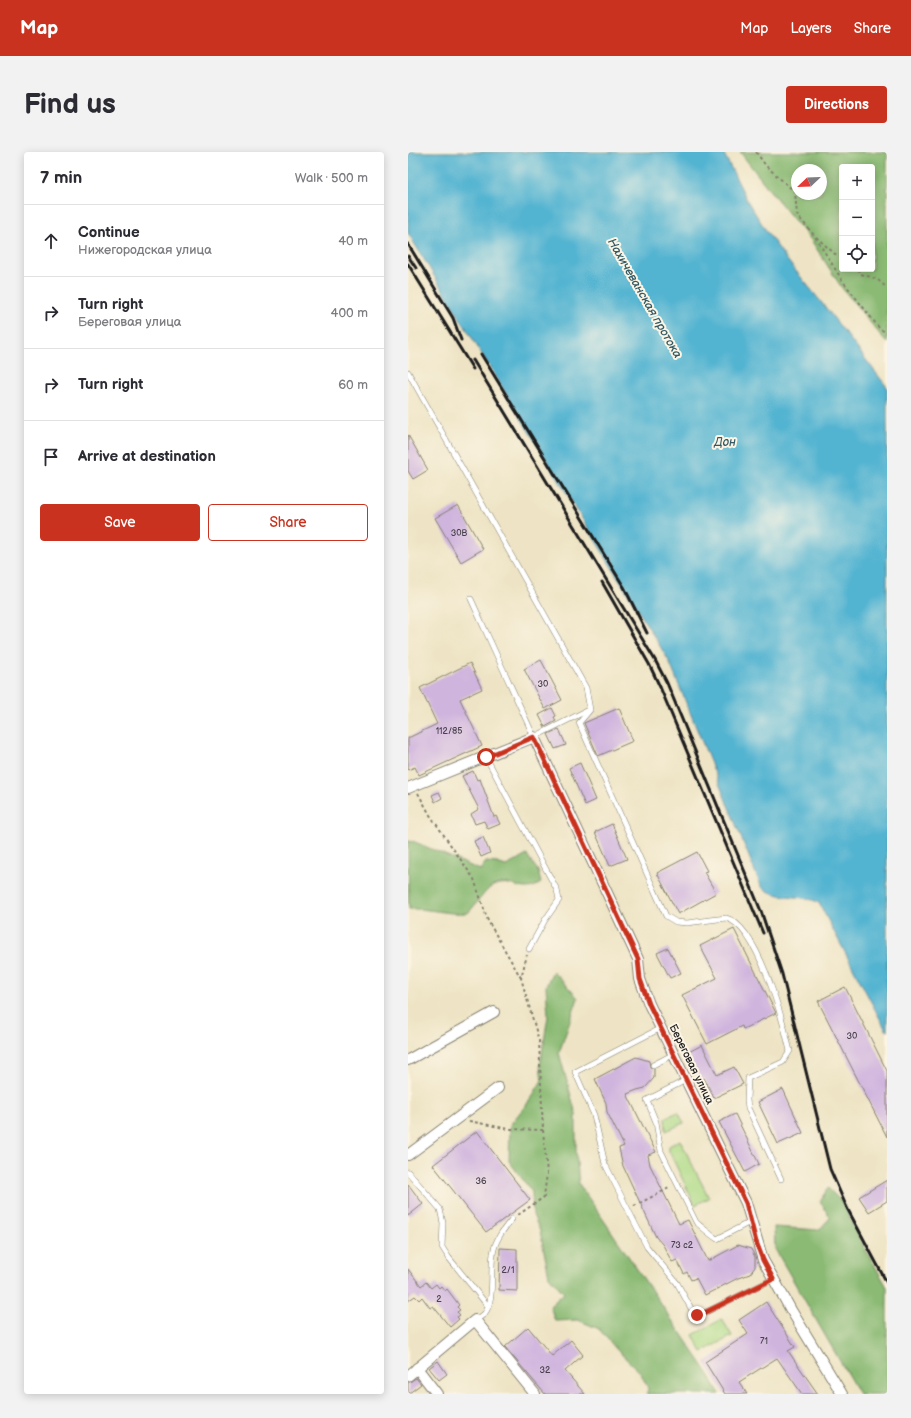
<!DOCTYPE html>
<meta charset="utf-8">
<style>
:root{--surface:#fff;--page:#f2f2f3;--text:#2b2b33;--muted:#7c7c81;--line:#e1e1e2;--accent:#c8321e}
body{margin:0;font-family:"Balsamiq Sans",sans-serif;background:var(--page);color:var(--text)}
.controls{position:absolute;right:12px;top:12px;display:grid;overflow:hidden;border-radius:4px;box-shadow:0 2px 10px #0003}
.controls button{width:36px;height:36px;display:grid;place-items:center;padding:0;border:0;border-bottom:1px solid var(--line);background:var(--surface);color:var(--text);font:20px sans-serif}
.compass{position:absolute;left:383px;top:12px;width:36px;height:36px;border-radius:50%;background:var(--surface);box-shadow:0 2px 10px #0003;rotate:247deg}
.stop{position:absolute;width:12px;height:12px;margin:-9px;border:3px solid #c8321e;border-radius:50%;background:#fff}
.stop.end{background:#c8321e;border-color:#fff;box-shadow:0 1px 4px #0008}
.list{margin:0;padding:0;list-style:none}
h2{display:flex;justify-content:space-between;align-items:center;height:52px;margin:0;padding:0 16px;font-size:17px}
h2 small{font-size:13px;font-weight:400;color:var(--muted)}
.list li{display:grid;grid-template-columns:26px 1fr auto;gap:12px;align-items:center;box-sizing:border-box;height:72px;padding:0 16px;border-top:1px solid var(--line)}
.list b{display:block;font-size:15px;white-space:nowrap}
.list p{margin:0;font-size:13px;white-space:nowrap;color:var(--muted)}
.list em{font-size:13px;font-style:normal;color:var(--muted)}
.actions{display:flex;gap:8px;padding:12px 16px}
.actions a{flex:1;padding:9px 0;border:1px solid var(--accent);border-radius:4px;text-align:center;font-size:14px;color:var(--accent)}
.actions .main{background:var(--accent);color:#fff}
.icon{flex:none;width:22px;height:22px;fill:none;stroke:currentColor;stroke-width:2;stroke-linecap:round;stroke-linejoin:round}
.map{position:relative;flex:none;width:479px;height:1242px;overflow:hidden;border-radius:4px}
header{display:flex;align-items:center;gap:24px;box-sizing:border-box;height:56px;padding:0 20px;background:var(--accent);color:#fff}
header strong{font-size:19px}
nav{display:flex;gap:22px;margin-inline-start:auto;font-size:14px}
.intro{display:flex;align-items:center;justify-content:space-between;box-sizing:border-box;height:96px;padding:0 24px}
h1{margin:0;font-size:28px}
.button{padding:10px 18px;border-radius:4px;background:var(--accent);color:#fff;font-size:14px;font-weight:700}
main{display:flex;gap:24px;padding:0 24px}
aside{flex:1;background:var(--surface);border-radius:4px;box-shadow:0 2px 10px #0003}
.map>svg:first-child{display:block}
.green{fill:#aeda86;stroke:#657b51}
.forest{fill:#8aba73;stroke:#536b48;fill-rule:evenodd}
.water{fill:#53b4d1;stroke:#386876}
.building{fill:#cfb4de}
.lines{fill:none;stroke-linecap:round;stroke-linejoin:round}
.service-casing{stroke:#858070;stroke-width:6}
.minor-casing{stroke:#858070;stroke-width:12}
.path{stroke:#858070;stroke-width:2;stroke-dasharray:3 3;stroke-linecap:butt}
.service{stroke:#fff;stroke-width:5}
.minor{stroke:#fff;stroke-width:10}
.rail{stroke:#1c1c1c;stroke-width:3}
.route{stroke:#c8321e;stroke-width:5}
.labels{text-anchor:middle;stroke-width:4;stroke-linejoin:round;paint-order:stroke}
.number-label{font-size:9px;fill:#49424c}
.street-label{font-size:11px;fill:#1c1c1c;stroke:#fcf5e5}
.water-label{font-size:12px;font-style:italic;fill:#325964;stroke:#fcf5e5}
</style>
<header>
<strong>Map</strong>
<nav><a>Map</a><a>Layers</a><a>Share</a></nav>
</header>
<div class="intro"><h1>Find us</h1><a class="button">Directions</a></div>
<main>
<aside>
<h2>7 min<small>Walk · 500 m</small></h2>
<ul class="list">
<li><svg class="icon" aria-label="ahead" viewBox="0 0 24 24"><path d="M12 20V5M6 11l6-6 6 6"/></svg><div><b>Continue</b><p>Нижегородская улица</p></div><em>40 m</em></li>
<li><svg class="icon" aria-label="right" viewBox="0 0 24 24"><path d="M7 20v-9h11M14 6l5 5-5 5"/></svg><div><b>Turn right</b><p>Береговая улица</p></div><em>400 m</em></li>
<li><svg class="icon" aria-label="right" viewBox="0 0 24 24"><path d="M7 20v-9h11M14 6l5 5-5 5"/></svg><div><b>Turn right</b></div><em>60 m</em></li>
<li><svg class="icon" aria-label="arrive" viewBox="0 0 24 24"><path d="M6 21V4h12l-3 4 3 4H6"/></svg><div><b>Arrive at destination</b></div></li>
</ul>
<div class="actions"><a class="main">Save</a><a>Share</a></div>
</aside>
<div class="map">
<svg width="479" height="1242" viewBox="0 0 479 1242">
<rect width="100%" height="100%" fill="#fcf5e5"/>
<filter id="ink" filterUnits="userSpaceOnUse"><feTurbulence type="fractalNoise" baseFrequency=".025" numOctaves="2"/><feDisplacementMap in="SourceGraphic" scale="8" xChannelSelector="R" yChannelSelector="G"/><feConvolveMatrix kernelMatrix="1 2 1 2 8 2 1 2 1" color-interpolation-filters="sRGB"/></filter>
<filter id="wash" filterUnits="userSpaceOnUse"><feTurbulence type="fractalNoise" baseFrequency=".012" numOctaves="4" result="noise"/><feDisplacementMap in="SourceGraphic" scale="16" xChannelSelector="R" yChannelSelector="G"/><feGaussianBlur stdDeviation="0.9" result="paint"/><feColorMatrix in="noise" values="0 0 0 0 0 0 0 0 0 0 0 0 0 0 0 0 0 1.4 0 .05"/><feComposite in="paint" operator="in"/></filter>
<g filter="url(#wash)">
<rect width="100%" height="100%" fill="#eee4c5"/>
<!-- green -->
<g class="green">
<polygon points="270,960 276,971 258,979 257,966"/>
<polygon points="272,988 301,1046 287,1053 261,999 261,994"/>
<polygon points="314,1167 324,1184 294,1200 285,1183"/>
</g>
<!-- forest -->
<g class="forest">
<path d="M 332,0 L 479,0 L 479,191 L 434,136 L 403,88 L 363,40 ZM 434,15 L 464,15 L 464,117 L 434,117 ZM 389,18 L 413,18 L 413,42 L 389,42 Z"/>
<path d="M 0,689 L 7,690 L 72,718 L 78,710 L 89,711 L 98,714 L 119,703 L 130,719 L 133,731 C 112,745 105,724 83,735 C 79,737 65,756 60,761 C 40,763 21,756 1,757 Z"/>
<polygon points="145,819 170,846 151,901 168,962 168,1000 171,1032 300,1221 312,1242 239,1242 240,1236 232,1220 210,1199 191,1177 170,1168 147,1169 142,1154 156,1141 141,1124 132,1079 125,1063 124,1040 101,1009 102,973 122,948 134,928 132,914 140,864 138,834"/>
<polygon points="420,1036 435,1051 451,1086 479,1135 479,1242 451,1242 367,1097 366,1075 411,1078 422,1066 412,1049"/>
</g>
<!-- water -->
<path class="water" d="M 0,0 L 315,0 L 340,50 L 359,80 L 379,108 L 418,156 L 479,235 L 479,880 L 411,751 C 394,741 368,749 353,734 L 261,509 L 0,81 Z"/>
<g id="blocks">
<!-- building -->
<g class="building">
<polygon points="0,283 20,318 5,327 0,319"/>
<polygon points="50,353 75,397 53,410 27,366"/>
<polygon points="133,508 154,548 137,557 116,517"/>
<polygon points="62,511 74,537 52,547 74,594 11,623 7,615 0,618 0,586 29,572 12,536"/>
<polygon points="144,556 148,564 146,565 148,569 137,575 131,563"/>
<polygon points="211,556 225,589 190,604 176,571"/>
<polygon points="151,577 158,593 147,597 140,582"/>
<polygon points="172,611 188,648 177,653 161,616"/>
<polygon points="65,619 69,628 72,627 86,665 88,664 92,672 80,677 76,669 67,672 63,662 71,657 54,624"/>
<polygon points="31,640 34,646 27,650 24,643"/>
<polygon points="204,672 219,707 202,714 187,680"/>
<polygon points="75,685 82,701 73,705 66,689"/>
<polygon points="289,700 299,719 296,720 308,741 270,762 249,721"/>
<polygon points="326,777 368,861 335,877 334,874 299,892 274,843 309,826 292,794"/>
<polygon points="260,796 273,821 262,826 249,801"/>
<polygon points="437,835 479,919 479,985 410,849"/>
<polygon points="294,893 309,923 326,915 335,932 306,946 296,926 293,927 279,901"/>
<polygon points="228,905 241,909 242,915 246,917 246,926 237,936 229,938 219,942 248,1000 240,1003 242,1013 271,1072 280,1068 300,1109 330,1093 343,1097 347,1105 347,1115 342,1122 330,1126 297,1143 288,1126 283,1128 279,1120 276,1122 269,1108 264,1110 255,1093 248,1085 215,1014 211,996 216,994 199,960 198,951 187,927"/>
<polygon points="375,937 395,981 370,992 350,950"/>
<polygon points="327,962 351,1012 337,1020 311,970"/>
<polygon points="69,979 122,1048 78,1080 25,1013"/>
<polygon points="479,1028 479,1049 461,1060 451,1045"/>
<polygon points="0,1032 15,1052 0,1064"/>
<polygon points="92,1096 109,1097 109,1139 91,1138"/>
<polygon points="0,1117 13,1134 18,1130 23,1136 28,1132 31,1136 33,1134 37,1139 39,1137 51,1153 49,1155 52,1158 49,1160 52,1163 49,1165 51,1167 42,1175 25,1154 22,1156 14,1145 11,1148 7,1144 0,1149"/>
<polygon points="358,1150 387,1195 380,1199 410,1242 394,1242 369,1206 331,1230 339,1242 317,1242 297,1210 340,1182 331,1168"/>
<polygon points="120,1175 144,1204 163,1188 175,1203 157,1219 177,1242 137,1242 101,1200 97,1195"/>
<polygon points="30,1209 39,1222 31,1228 21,1216"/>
<polygon points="8,1226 13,1232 0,1242 0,1231"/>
</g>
</g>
</g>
<g filter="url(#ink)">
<use href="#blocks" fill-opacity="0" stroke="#858070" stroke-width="1"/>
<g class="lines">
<defs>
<g id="service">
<path d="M 0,220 L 178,536 L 182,558 L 171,571 L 258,764 L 268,770 L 279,771 L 318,766 C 350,774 375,869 382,899 L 375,910 L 340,926 L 339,948 L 340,956 L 373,1027"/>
<polyline points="63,447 126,585 180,558"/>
<polyline points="78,605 149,738 151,748 137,768 121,797"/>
<polyline points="253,876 167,920 186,963 197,1012 239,1095 269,1131 285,1160 292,1163 365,1127"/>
<polyline points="245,913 266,902"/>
<path d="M 278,928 L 239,948 L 248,970 L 253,999 L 288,1070 C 290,1072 308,1087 309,1087 L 344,1069"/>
<polyline points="0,1020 32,1057 35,1071 34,1095 41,1106 80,1154"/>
<path d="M 67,1168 C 70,1166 75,1164 77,1161 C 87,1148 82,1119 85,1102 C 87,1088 95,1078 104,1067"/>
</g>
<g id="minor">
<polyline points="0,636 126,585 230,807 232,827 241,852 338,1051 355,1108 383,1158 434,1242"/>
<polyline points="0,908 86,860"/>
<polyline points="0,1003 90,936"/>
<polyline points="9,1216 29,1242"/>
<polyline points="0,1224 67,1168 127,1242"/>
</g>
</defs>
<!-- service casing -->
<use href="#service" class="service-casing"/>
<!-- minor casing -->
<use href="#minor" class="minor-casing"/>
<!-- path -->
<g class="path">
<polyline points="348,0 358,14 387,40 389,63 406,83 434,128 472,177 479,181"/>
<polyline points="408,85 427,102 434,104"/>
<polyline points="450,117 453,122 469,127 479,136"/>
<polyline points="10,641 22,663 66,727 80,769 113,826"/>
<polyline points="61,969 101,977 135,978"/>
<polyline points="226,1054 263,1035"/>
<polyline points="110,1063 136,1045 139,1021 135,978 131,889 113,826 119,803"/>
</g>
<!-- service -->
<use href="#service" class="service"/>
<!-- minor -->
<use href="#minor" class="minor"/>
<!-- rail -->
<g class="rail">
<polyline points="0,92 45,166 53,188"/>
<polyline points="0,104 8,116"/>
<polyline points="0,112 65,217"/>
<polyline points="73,202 216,435 239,481"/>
<polyline points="65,208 247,508 259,531 353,759 374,822 422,1017 439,1056 479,1131"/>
<polyline points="194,430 241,512 252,535 355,781"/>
</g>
</g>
</g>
<g class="lines" filter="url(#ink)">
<!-- route -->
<polyline class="route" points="78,605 126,585 230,807 232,827 241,852 338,1051 348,1090 355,1108 365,1127 292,1163 289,1163"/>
</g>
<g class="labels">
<!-- number labels -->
<g class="number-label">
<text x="51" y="384">30В</text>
<text x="135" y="535">30</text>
<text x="41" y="582">112/85</text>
<text x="444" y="887">30</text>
<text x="73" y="1032">36</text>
<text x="274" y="1096">73 с2</text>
<text x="100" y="1121">2/1</text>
<text x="31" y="1150">2</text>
<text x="356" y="1192">71</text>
<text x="137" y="1221">32</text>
</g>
<!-- street labels -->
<g class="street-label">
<text transform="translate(284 912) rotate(64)" y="4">Береговая улица</text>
</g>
<!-- water labels -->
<g class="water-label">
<text transform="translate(237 146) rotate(60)" y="4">Нахичеванская протока</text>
<text x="317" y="294">Дон</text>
</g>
</g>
</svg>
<div class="controls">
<button>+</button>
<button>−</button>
<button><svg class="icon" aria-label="locate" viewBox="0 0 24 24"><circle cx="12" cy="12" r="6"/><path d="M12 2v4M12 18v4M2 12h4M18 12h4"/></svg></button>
</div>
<svg class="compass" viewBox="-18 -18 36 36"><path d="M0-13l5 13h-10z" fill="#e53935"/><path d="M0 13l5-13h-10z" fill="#7c7c81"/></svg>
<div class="stop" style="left:78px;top:605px"></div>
<div class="stop end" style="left:289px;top:1163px"></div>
</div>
</main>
